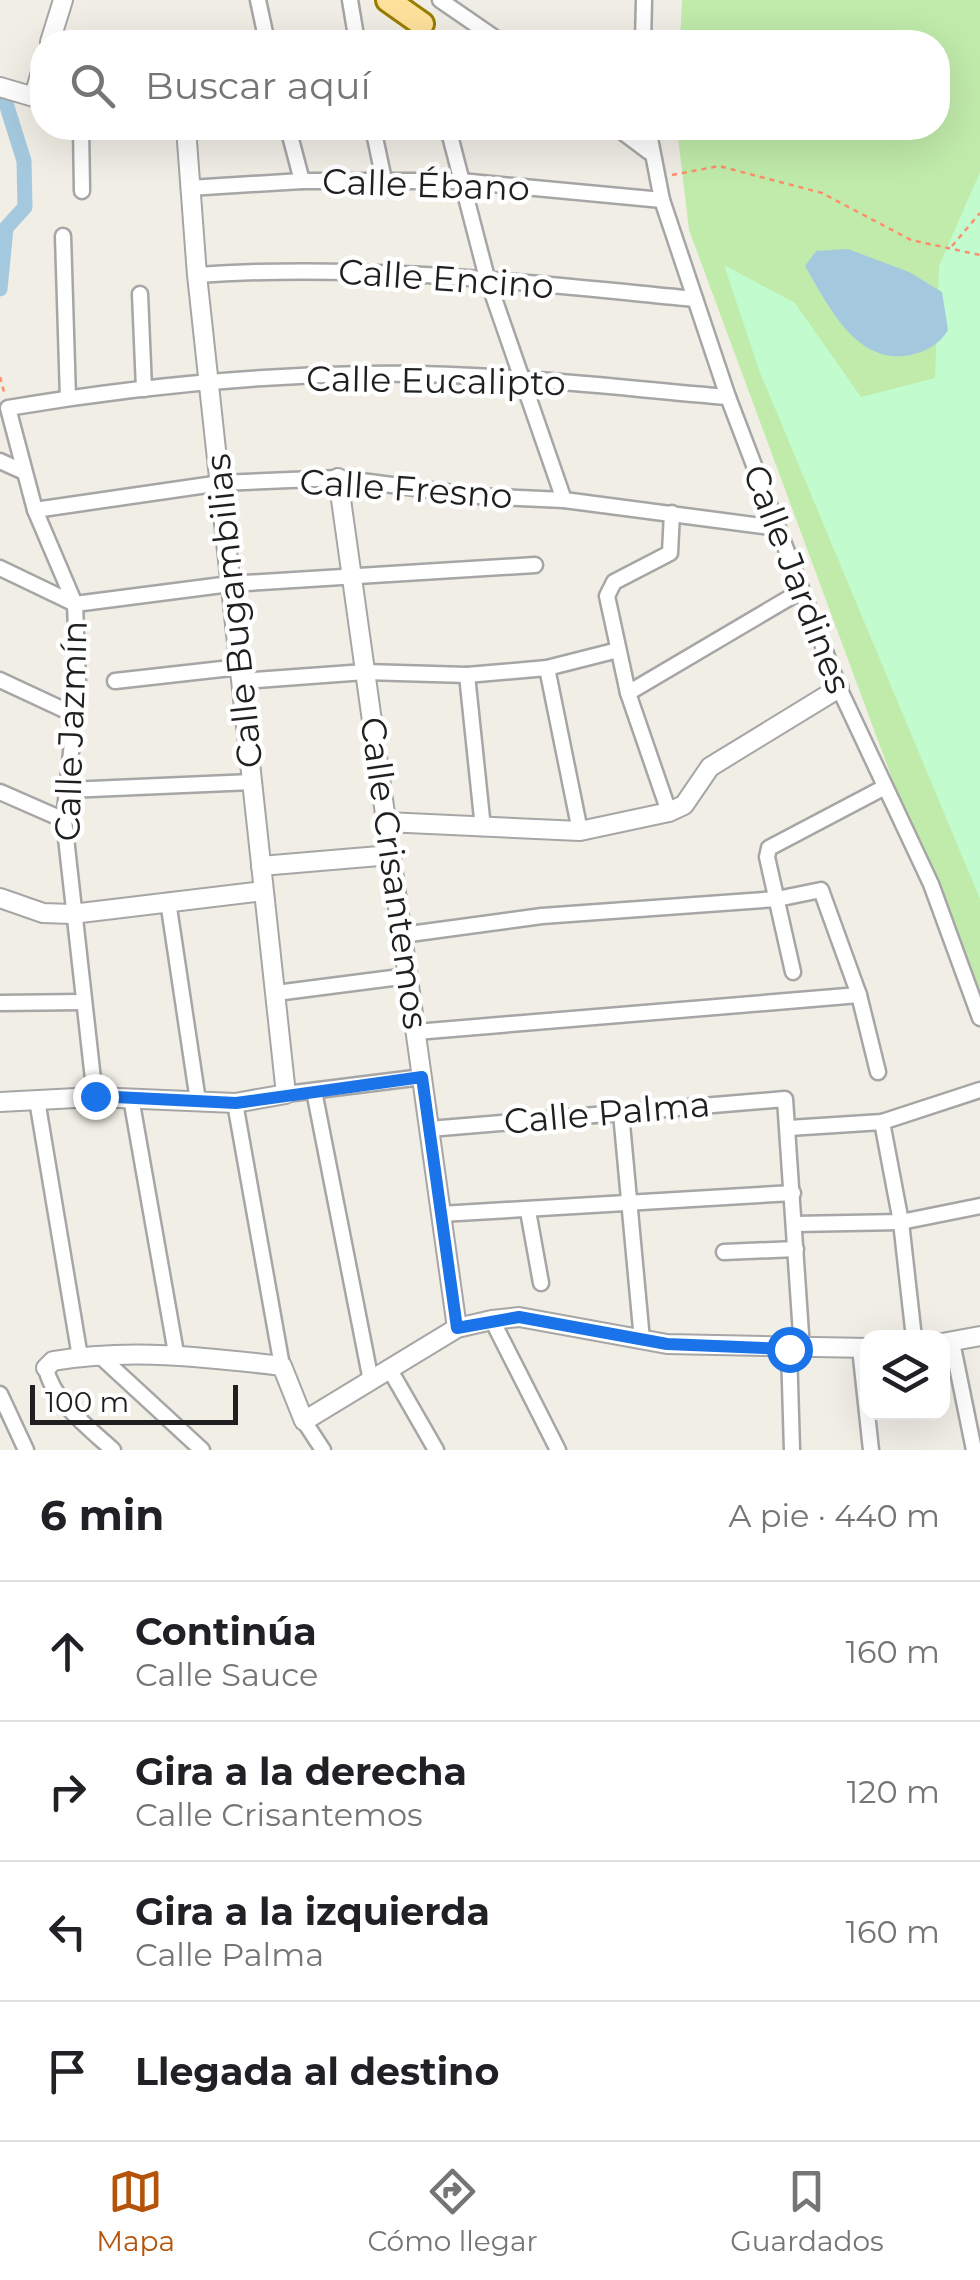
<!DOCTYPE html>
<html lang="es">
<meta charset="utf-8">
<style>
:root{--surface:#fff;--page:#f2f2f2;--text:#202124;--muted:#757577;--line:#e0e0e0;--accent:#b45309}
body{margin:0;font-family:Montserrat,sans-serif;background:var(--page);color:var(--text)}
.controls{position:absolute;right:30px;bottom:30px;display:grid;overflow:hidden;border-radius:20px;box-shadow:0 10px 40px #0002}
.controls button{width:90px;height:90px;display:grid;place-items:center;padding:0;border:0;border-bottom:2px solid var(--line);background:var(--surface);color:var(--text);font:50px sans-serif}
.scale{position:absolute;left:30px;bottom:25px;width:208px;box-sizing:border-box;padding-left:10px;border:5px solid #1f1f1f;border-top:0;font-size:28px;line-height:35px;white-space:nowrap;color:#1f1f1f;-webkit-text-stroke:8px #fff;paint-order:stroke}
.stop{position:absolute;width:30px;height:30px;margin:-22px;border:8px solid #1a73e8;border-radius:50%;background:#fff}
.stop.end{background:#1a73e8;border-color:#fff;box-shadow:0 2px 10px #0008}
.list{margin:0;padding:0;list-style:none}
h2{display:flex;justify-content:space-between;align-items:center;height:130px;margin:0;padding:0 40px;font-size:42px}
h2 small{font-size:32px;font-weight:400;color:var(--muted)}
.list li{display:grid;grid-template-columns:65px 1fr auto;gap:30px;align-items:center;box-sizing:border-box;height:140px;padding:0 40px;border-top:2px solid var(--line)}
.list b{display:block;font-size:38px;white-space:nowrap}
.list p{margin:0;font-size:32px;white-space:nowrap;color:var(--muted)}
.list em{font-size:32px;font-style:normal;color:var(--muted)}
.icon{flex:none;width:55px;height:55px;fill:none;stroke:currentColor;stroke-width:2;stroke-linecap:round;stroke-linejoin:round}
.map{position:relative;flex:none;width:980px;height:1450px;overflow:hidden}
.search{position:absolute;background:var(--surface);box-shadow:0 10px 40px #0002;left:30px;right:30px;top:30px;height:110px;display:flex;align-items:center;gap:25px;box-sizing:border-box;padding:0 35px;border-radius:40px;color:var(--muted);font-size:38px}
.sheet{height:690px;background:var(--surface)}
nav{display:flex;justify-content:space-around;align-items:center;box-sizing:border-box;height:140px;border-top:2px solid var(--line);background:var(--surface);font-size:28px;color:var(--muted)}
nav a{display:grid;justify-items:center;gap:5px}
nav .on{color:var(--accent)}
.map>svg:first-child{display:block}
.grass{fill:#c0ebaa}
.park{fill:#c1fbce}
.water{fill:#a4c9df}
.lines{fill:none;stroke-linecap:round;stroke-linejoin:round}
.canal{stroke:#a4c9df;stroke-width:15}
.minor-casing{stroke:#a6a6a6;stroke-width:19}
.tertiary-casing{stroke:#a6a6a6;stroke-width:22}
.primary-casing{stroke:#9a7d00;stroke-width:28}
.path{stroke:#fd8e69;stroke-width:2.5;stroke-dasharray:5 5;stroke-linecap:butt}
.minor{stroke:#fff;stroke-width:14}
.tertiary{stroke:#fff;stroke-width:18}
.primary{stroke:#fee29c;stroke-width:22}
.route{stroke:#1a73e8;stroke-width:12}
.labels{text-anchor:middle;stroke-width:9;stroke-linejoin:round;paint-order:stroke}
.street-label{font-size:35px;fill:#1f1f1f;stroke:#fff}
</style>
<div class="map">
<svg width="980" height="1450" viewBox="0 0 980 1450">
<rect width="100%" height="100%" fill="#f0eee5"/>
<!-- grass -->
<polygon class="grass" points="682,0 980,0 980,1016 689,230 677,128 938,128 938,42 680,42"/>
<!-- park -->
<polygon class="park" points="980,172 980,899 759,370 724,265 795,303 861,397 935,378 939,266"/>
<!-- water -->
<path class="water" d="M 848,249 L 909,272 L 942,292 L 948,330 C 940,344 927,351 911,355 C 856,366 828,305 805,266 L 816,251 Z"/>
<g class="lines">
<!-- canal -->
<polyline class="canal" points="0,84 24,161 25,207 6,228 0,289"/>
<defs>
<g id="minor">
<polyline points="258,0 267,42"/>
<polyline points="350,0 357,42"/>
<polyline points="440,0 501,42"/>
<polyline points="643,42 644,0"/>
<polyline points="81,128 82,191"/>
<polyline points="288,128 302,181"/>
<polyline points="373,128 384,180"/>
<polyline points="448,128 487,278 564,500"/>
<polyline points="617,128 649,152"/>
<polyline points="648,128 662,200 728,397 839,688 931,884 980,1018"/>
<polyline points="189,188 302,181 460,181 662,200"/>
<polyline points="63,236 68,398"/>
<path d="M 197,275 C 364,263 530,283 695,299"/>
<polyline points="140,294 144,389"/>
<polyline points="0,461 22,471"/>
<polyline points="35,510 221,483 338,478 477,496 564,500 777,528"/>
<polyline points="0,568 75,604 230,584 535,565"/>
<polyline points="547,668 580,831"/>
<polyline points="467,675 483,828"/>
<polyline points="0,680 75,715"/>
<polyline points="115,681 240,667"/>
<polyline points="242,681 365,672 467,675 547,668 618,650"/>
<polyline points="628,693 801,591"/>
<polyline points="68,790 252,782"/>
<polyline points="0,792 64,820"/>
<polyline points="669,812 628,693 607,596 614,582 670,553 672,513"/>
<polyline points="168,901 198,1101"/>
<polyline points="402,935 542,916 777,899 821,890 859,995 878,1072"/>
<polyline points="793,972 767,857 769,848 883,788"/>
<polyline points="276,993 408,976"/>
<polyline points="0,1003 82,1002"/>
<polyline points="416,1032 859,995"/>
<polyline points="314,1091 371,1381"/>
<polyline points="286,1094 422,1077"/>
<path d="M 95,1097 L 64,820 L 78,684 L 75,604 L 35,510 L 8,408 C 125,388 244,376 363,374 C 485,371 607,387 728,397"/>
<polyline points="131,1098 176,1353"/>
<polyline points="37,1100 80,1357"/>
<polyline points="235,1103 282,1366"/>
<polyline points="621,1113 642,1340"/>
<polyline points="882,1122 901,1222 914,1338"/>
<polyline points="789,1128 882,1122 980,1090"/>
<polyline points="429,1129 785,1099 802,1349"/>
<polyline points="528,1211 541,1283"/>
<polyline points="441,1214 793,1193"/>
<polyline points="795,1224 901,1222 980,1206"/>
<polyline points="724,1252 796,1249"/>
<polyline points="492,1320 558,1450"/>
<polyline points="952,1342 974,1450"/>
<polyline points="860,1348 871,1450"/>
<polyline points="789,1349 792,1450"/>
<polyline points="99,1355 202,1450"/>
<path d="M 46,1368 C 52,1400 90,1429 113,1450"/>
<polyline points="390,1370 436,1450"/>
<polyline points="0,1394 26,1450"/>
<polyline points="304,1421 323,1450"/>
</g>
<g id="tertiary">
<polyline points="50,42 63,0"/>
<polyline points="0,87 34,97 42,68"/>
<polyline points="338,478 457,1328"/>
<polyline points="386,822 580,831 669,812 684,805 710,767 839,688"/>
<polyline points="261,866 391,855"/>
<polyline points="0,898 43,913 72,914 263,891"/>
<polyline points="0,1102 95,1097 235,1103 286,1094 197,275 186,128"/>
<polyline points="942,1343 980,1336"/>
<path d="M 46,1368 L 53,1361 C 130,1348 205,1357 282,1366 L 304,1421 L 457,1328 L 492,1320 L 519,1317 L 667,1344 L 868,1348"/>
</g>
<polyline id="primary" points="388,0 422,24"/>
</defs>
<!-- minor casing -->
<use href="#minor" class="minor-casing"/>
<!-- tertiary casing -->
<use href="#tertiary" class="tertiary-casing"/>
<!-- primary casing -->
<use href="#primary" class="primary-casing"/>
<!-- path -->
<g class="path">
<polyline points="672,175 719,166 822,193 911,240 980,255"/>
<polyline points="952,246 980,213"/>
<polyline points="0,377 4,392"/>
</g>
<!-- minor -->
<use href="#minor" class="minor"/>
<!-- tertiary -->
<use href="#tertiary" class="tertiary"/>
<!-- primary -->
<use href="#primary" class="primary"/>
</g>
<g class="lines">
<!-- route -->
<polyline class="route" points="95,1096 236,1103 422,1077 457,1328 519,1317 667,1344 789,1349"/>
</g>
<g class="labels">
<!-- street labels -->
<g class="street-label">
<text transform="translate(426 185) rotate(2)" y="12">Calle Ébano</text>
<text transform="translate(446 279) rotate(4)" y="12">Calle Encino</text>
<text transform="translate(436 381) rotate(1)" y="12">Calle Eucalipto</text>
<text transform="translate(406 489) rotate(4)" y="12">Calle Fresno</text>
<text transform="translate(797 579) rotate(69)" y="12">Calle Jardines</text>
<text transform="translate(234 611) rotate(-96)" y="12">Calle Bugambilias</text>
<text transform="translate(71 731) rotate(-88)" y="12">Calle Jazmín</text>
<text transform="translate(394 873) rotate(82)" y="12">Calle Crisantemos</text>
<text transform="translate(607 1113) rotate(-5)" y="12">Calle Palma</text>
</g>
</g>
</svg>
<div class="controls">
<button><svg class="icon" aria-label="layers" viewBox="0 0 24 24"><path d="M12 4l9 5-9 5-9-5zM3 14l9 5 9-5"/></svg></button>
</div>
<div class="scale">100 m</div>
<div class="stop" style="left:789px;top:1349px"></div>
<div class="stop end" style="left:95px;top:1096px"></div>
<div class="search"><svg class="icon" aria-label="search" viewBox="0 0 24 24"><circle cx="10" cy="10" r="6"/><path d="M15 15l6 6"/></svg>Buscar aquí</div>
</div>
<section class="sheet">
<h2>6 min<small>A pie · 440 m</small></h2>
<ul class="list">
<li><svg class="icon" aria-label="ahead" viewBox="0 0 24 24"><path d="M12 20V5M6 11l6-6 6 6"/></svg><div><b>Continúa</b><p>Calle Sauce</p></div><em>160 m</em></li>
<li><svg class="icon" aria-label="right" viewBox="0 0 24 24"><path d="M7 20v-9h11M14 6l5 5-5 5"/></svg><div><b>Gira a la derecha</b><p>Calle Crisantemos</p></div><em>120 m</em></li>
<li><svg class="icon" aria-label="left" viewBox="0 0 24 24"><path d="M17 20v-9H6M10 6l-5 5 5 5"/></svg><div><b>Gira a la izquierda</b><p>Calle Palma</p></div><em>160 m</em></li>
<li><svg class="icon" aria-label="arrive" viewBox="0 0 24 24"><path d="M6 21V4h12l-3 4 3 4H6"/></svg><div><b>Llegada al destino</b></div></li>
</ul>
</section>
<nav>
<a class="on"><svg class="icon" aria-label="map" viewBox="0 0 24 24"><path d="M3 6l6-2 6 2 6-2v14l-6 2-6-2-6 2zM9 4v14M15 6v14"/></svg>Mapa</a>
<a><svg class="icon" aria-label="directions" viewBox="0 0 24 24"><path d="M12 3l9 9-9 9-9-9zM9 14v-3h6M13 9l2 2-2 2"/></svg>Cómo llegar</a>
<a><svg class="icon" aria-label="saved" viewBox="0 0 24 24"><path d="M7 4h10v16l-5-4-5 4z"/></svg>Guardados</a>
</nav>
